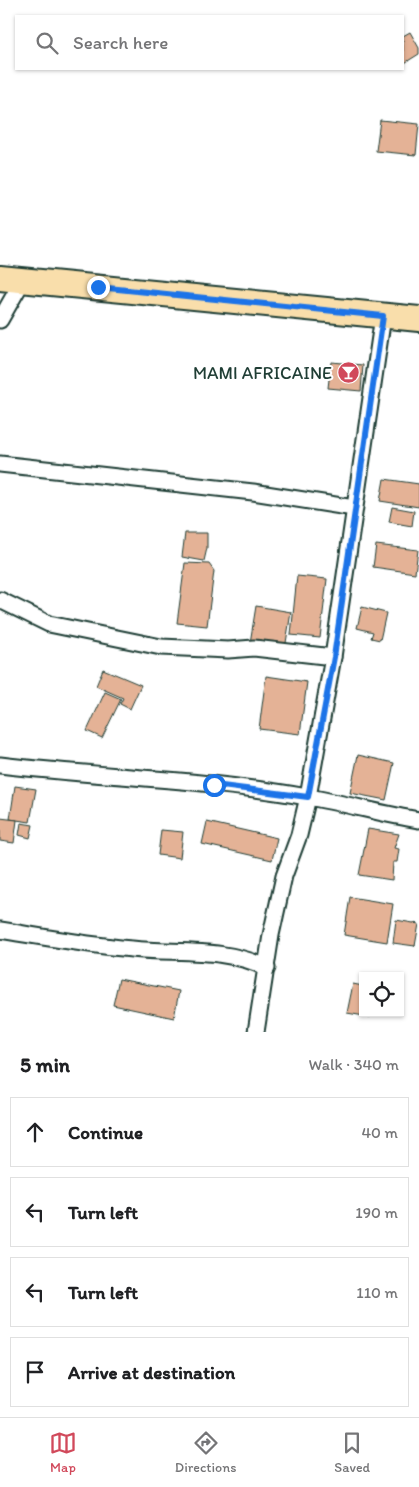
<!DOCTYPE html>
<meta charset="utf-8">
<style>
:root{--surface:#fff;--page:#f2f2f2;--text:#202124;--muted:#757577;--line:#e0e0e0;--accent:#d1495b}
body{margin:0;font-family:Itim,sans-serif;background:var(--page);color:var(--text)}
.controls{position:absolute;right:15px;bottom:15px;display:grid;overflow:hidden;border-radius:0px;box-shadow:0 1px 4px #0004}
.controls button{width:45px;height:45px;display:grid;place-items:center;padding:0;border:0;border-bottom:1px solid var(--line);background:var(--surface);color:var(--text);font:25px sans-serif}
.stop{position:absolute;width:15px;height:15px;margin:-11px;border:4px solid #1a73e8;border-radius:50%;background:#fff}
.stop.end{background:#1a73e8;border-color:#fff;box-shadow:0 1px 5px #0008}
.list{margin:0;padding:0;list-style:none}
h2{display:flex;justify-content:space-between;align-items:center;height:65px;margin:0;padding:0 20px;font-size:21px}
h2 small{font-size:16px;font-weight:400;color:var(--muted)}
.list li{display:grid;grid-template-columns:32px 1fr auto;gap:15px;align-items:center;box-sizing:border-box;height:70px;margin:0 10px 10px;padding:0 10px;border:1px solid var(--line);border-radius:0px}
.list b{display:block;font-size:19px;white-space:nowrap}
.list em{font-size:16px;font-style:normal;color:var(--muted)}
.icon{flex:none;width:28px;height:28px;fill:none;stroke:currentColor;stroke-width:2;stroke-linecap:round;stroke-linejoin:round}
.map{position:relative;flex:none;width:419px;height:1032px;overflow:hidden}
.search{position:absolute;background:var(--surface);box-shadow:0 1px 4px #0004;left:15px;right:15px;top:15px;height:55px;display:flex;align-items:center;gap:12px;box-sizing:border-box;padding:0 18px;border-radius:0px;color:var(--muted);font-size:19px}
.sheet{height:385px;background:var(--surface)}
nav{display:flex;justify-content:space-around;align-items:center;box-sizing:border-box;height:70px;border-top:1px solid var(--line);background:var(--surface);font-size:14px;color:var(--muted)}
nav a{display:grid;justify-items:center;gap:2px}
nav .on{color:var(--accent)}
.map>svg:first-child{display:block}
.building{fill:#e4b296;stroke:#1f3d34}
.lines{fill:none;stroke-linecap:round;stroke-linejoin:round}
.minor-casing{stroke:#1f3d34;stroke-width:19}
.primary-casing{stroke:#1f3d34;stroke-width:28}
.minor{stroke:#fff;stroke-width:15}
.primary{stroke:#f9deab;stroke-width:24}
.route{stroke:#1a73e8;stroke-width:6}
.labels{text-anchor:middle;stroke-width:4;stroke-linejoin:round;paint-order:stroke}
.poi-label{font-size:18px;fill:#1f3d34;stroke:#fff;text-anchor:end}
</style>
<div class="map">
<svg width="419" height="1032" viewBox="0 0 419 1032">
<rect width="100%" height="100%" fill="#fff"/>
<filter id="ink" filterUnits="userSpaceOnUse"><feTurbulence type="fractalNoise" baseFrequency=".02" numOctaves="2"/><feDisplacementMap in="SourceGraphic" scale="10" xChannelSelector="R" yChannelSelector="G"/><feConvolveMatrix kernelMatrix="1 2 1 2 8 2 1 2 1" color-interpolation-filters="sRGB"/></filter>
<g filter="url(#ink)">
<!-- building -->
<g class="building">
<polygon points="410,32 419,48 419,54 403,64 403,36"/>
<polygon points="380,120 419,124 416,155 376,151"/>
<polygon points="331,362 363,365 361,391 328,388"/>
<polygon points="384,479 419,484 419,507 380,501"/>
<polygon points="392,507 414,511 412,526 389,522"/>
<polygon points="185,533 207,533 207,548 204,561 182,557"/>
<polygon points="376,545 418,550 415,573 373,567"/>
<polygon points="185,563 209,564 214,571 207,626 177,623"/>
<polygon points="297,576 327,579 320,638 291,635"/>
<polygon points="256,606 291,612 285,649 250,643"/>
<polygon points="362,607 386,613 380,640 371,638 373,632 357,628"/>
<polygon points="103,669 141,685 130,709 120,704 123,698 96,686"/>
<polygon points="266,676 307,682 300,734 259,729"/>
<polygon points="105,692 121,699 102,738 87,731"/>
<polygon points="358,755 394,763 386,800 350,793"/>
<polygon points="15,786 36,789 30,822 10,819"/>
<polygon points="0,818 17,820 14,843 0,841"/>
<polygon points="207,822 277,838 272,860 202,844"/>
<polygon points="21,823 33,825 30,838 19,835"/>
<polygon points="368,829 399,834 394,848 399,849 397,862 393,862 392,880 359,875"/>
<polygon points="161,830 183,832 180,858 158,855"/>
<polygon points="350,897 393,904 387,942 344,935"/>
<polygon points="396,920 419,924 415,946 393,943"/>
<polygon points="119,979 179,991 174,1018 113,1005"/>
<polygon points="353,984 363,986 363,1013 372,1013 370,1017 347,1013"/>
</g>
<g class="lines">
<defs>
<g id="minor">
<polyline points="0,320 23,280"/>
<polyline points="0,464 253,492 354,508"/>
<polyline points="0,600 49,624 161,647 228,650 254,648 333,657"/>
<path d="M 0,765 C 102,777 206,779 307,797 C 345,803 381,814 419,820"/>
<path d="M 0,930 C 44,937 88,945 132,949 C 176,954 226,947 267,968"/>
<polyline points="256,1032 271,935 284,876 299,835 308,797 333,657 383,316"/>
</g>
<polyline id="primary" points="0,278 419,319"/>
</defs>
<!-- minor casing -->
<use href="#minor" class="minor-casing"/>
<!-- primary casing -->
<use href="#primary" class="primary-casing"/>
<!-- minor -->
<use href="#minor" class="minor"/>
<!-- primary -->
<use href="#primary" class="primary"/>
</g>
</g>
<g class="lines" filter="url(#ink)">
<!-- route -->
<polyline class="route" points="98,287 383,316 334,657 308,797 214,785"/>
</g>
<!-- icons -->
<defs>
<symbol id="bar-disc" viewBox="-11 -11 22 22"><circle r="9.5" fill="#d1495b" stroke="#fff"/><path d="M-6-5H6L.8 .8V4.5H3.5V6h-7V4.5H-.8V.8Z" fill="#fff"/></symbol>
</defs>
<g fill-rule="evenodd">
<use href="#bar-disc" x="336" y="360" width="25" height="25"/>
</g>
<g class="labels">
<!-- poi labels -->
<g class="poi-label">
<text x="332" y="379">MAMI AFRICAINE</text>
</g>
</g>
</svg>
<div class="controls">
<button><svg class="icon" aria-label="locate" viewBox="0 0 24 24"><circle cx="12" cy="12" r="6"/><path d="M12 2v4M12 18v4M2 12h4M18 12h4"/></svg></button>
</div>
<div class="stop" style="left:214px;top:785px"></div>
<div class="stop end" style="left:98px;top:287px"></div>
<div class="search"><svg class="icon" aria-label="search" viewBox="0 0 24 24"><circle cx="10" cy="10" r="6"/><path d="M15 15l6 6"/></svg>Search here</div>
</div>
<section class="sheet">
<h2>5 min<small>Walk · 340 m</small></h2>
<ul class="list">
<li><svg class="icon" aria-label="ahead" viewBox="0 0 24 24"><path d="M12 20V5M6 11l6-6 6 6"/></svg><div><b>Continue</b></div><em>40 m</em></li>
<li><svg class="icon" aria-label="left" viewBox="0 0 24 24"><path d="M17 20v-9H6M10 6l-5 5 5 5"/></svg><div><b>Turn left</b></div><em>190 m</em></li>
<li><svg class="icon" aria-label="left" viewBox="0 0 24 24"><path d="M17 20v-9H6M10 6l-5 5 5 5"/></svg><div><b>Turn left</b></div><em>110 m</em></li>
<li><svg class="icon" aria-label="arrive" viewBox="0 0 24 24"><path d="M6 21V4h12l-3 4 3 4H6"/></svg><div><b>Arrive at destination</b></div></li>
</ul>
</section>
<nav>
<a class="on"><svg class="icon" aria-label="map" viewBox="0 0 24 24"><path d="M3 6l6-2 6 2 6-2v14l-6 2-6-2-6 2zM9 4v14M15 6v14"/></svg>Map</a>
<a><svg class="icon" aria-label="directions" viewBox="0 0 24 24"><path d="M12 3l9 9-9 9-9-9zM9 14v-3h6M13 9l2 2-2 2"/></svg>Directions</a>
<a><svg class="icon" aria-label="saved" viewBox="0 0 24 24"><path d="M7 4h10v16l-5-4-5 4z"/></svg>Saved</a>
</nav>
